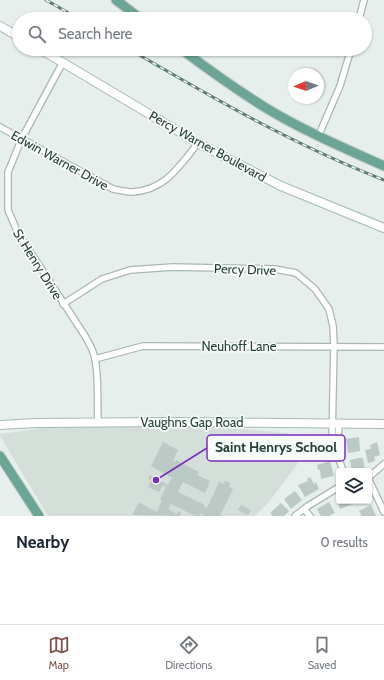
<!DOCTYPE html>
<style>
:root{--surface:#fff;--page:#f6f6f7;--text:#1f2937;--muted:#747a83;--line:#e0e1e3;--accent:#7f5249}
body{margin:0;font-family:Cabin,sans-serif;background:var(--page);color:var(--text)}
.controls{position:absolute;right:12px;bottom:12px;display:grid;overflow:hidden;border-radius:4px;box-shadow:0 1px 3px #0004}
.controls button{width:36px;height:36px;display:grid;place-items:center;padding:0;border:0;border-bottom:1px solid var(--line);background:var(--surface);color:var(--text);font:20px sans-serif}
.compass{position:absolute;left:288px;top:68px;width:36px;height:36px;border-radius:50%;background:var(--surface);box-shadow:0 1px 3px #0004;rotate:268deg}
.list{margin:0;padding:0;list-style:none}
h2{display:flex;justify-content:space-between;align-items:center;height:52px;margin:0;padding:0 16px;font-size:17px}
h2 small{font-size:13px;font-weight:400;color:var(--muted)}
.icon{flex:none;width:22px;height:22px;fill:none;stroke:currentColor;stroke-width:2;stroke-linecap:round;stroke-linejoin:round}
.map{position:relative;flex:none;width:384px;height:516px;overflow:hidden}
.search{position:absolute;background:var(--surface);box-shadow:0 1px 3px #0004;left:12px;right:12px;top:12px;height:44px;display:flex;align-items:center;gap:10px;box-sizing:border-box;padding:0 14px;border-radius:22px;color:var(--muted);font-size:15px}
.sheet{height:108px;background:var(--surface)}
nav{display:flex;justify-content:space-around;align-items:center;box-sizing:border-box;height:56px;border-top:1px solid var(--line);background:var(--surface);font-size:11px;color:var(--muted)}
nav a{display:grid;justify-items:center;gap:2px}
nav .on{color:var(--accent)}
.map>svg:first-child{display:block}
.built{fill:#d4dfda}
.building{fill:#bbcac4}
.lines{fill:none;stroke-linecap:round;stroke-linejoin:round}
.street-casing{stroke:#a8b8b2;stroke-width:8}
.secondary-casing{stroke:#a4bbb3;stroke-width:10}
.primary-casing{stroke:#c2cac8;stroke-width:11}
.street{stroke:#fff;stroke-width:5.5}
.secondary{stroke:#fff;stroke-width:8}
.primary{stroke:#6aa596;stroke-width:9}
.rail-casing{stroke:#5f7d75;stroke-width:3}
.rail{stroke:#f7fbf9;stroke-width:1.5;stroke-dasharray:4.5;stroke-linecap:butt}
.labels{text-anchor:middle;stroke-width:3.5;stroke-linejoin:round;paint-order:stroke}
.street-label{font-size:13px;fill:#24423a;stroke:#f7fbf9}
.leader{fill:none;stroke:#7b2cbf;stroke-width:1.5}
.callout-dot{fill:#7b2cbf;stroke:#f7fbf9;stroke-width:1.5}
.callout{fill:#f7fbf9;stroke:#7b2cbf;stroke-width:1.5}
.callout-label{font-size:14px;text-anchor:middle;font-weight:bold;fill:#24423a}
</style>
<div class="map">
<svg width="384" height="516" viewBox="0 0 384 516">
<rect width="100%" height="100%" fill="#e6efeb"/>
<!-- built -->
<polygon class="built" points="133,425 207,426 288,433 302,458 269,502 255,516 48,516 0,436 0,434 58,426"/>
<!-- building -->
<g class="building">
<polygon points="359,437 360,451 348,453 346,439"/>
<polygon points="163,442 178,450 173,461 175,462 176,460 199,472 197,475 210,481 205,493 183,482 178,492 205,505 204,507 207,508 219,482 223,484 225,481 231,483 229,487 233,489 220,516 202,516 203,514 201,513 200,516 195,516 171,504 168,509 177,514 179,511 181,512 180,516 132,515 138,504 140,503 157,512 162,500 160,499 166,487 163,485 159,492 148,487 151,481 148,479 150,475 168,485 172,478 151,466"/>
<polygon points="377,442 380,455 374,457 375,461 368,463 365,450 371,449 370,445"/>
<polygon points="359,458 363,458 365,471 352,471 350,460"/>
<polygon points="330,461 334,476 321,479 320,470 318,470 317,465"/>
<polygon points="310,477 314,484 316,482 319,489 305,497 298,485 308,481 307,479"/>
<polygon points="295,491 302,500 291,509 284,499"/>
<polygon points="339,496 339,501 352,501 353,504 340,509 336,497"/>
<polygon points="329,502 335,513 329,516 321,516 317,509"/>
<polygon points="281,503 289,511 284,516 273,516 270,513"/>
<polygon points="241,505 251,510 248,515 238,510"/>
<polygon points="371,505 376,516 362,516 359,511"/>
</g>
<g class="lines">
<defs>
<g id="street">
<polyline points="359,19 364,0"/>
<path d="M 63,62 L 22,138 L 8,172 L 8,210 L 18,233 L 85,336 C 89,343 94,351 95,359 C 99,378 97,403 98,422"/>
<path d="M 0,127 L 113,189 C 119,190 126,192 132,192 C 165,190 179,167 198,143"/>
<polyline points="318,137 340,86 351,49"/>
<polyline points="63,304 102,279 130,270 173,267 275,269 296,273 315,289 329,309 333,326 334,345 332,440 337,453 339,423"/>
<polyline points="95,359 143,346 384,347"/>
<polyline points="337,453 343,471"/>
<polyline points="369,477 384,464"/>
<polyline points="369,480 384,512"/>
<polyline points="304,509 310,516"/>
<polyline points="295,516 308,506 339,487"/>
</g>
<g id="secondary">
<polyline points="0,26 19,37"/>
<polyline points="40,49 198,143 281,186 384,228"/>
<polyline points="0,425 36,423 165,422 384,424"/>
</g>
<g id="primary">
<polyline points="116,0 141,19"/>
<path d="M 181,49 C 209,70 237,90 266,108 C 304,131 344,148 384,166"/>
<polyline points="0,456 39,516"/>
</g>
</defs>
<!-- street casing -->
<use href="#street" class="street-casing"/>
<!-- secondary casing -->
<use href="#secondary" class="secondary-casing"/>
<!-- primary casing -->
<use href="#primary" class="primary-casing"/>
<!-- street -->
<use href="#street" class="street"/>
<!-- secondary -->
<use href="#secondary" class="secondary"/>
<!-- primary -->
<use href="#primary" class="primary"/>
<defs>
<g id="rail">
<polyline points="46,0 79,19"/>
<path d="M 129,49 C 213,98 294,145 384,180"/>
</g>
</defs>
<!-- rail casing -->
<use href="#rail" class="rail-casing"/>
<!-- rail -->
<use href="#rail" class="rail"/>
</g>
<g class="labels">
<!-- street labels -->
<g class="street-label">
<text transform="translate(208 146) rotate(29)" y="5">Percy Warner Boulevard</text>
<text transform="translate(60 160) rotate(29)" y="5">Edwin Warner Drive</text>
<text transform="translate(38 264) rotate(58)" y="5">St Henry Drive</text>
<text transform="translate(245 269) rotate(2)" y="5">Percy Drive</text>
<text x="239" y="351">Neuhoff Lane</text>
<text x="192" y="427">Vaughns Gap Road</text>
</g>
</g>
<!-- callouts -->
<path class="leader" d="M156 480L207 448"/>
<circle class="callout-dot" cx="156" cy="480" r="4"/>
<rect class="callout" x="207" y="435" width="138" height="26" rx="4"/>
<g class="callout-label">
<text x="276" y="452">Saint Henrys School</text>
</g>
</svg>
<div class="controls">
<button><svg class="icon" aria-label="layers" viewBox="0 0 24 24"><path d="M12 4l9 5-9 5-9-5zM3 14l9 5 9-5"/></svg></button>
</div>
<svg class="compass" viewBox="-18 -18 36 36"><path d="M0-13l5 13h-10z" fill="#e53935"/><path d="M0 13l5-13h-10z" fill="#747a83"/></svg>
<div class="search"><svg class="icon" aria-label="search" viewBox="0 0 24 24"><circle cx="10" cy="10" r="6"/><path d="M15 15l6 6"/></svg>Search here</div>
</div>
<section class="sheet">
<h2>Nearby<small>0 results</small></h2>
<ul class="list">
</ul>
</section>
<nav>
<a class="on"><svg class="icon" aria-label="map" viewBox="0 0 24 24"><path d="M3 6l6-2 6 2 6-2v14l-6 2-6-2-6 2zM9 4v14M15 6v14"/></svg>Map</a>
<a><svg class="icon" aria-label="directions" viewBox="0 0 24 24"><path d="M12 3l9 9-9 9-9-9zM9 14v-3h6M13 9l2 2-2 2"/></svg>Directions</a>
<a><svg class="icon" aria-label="saved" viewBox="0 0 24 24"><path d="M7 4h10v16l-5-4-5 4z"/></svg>Saved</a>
</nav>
